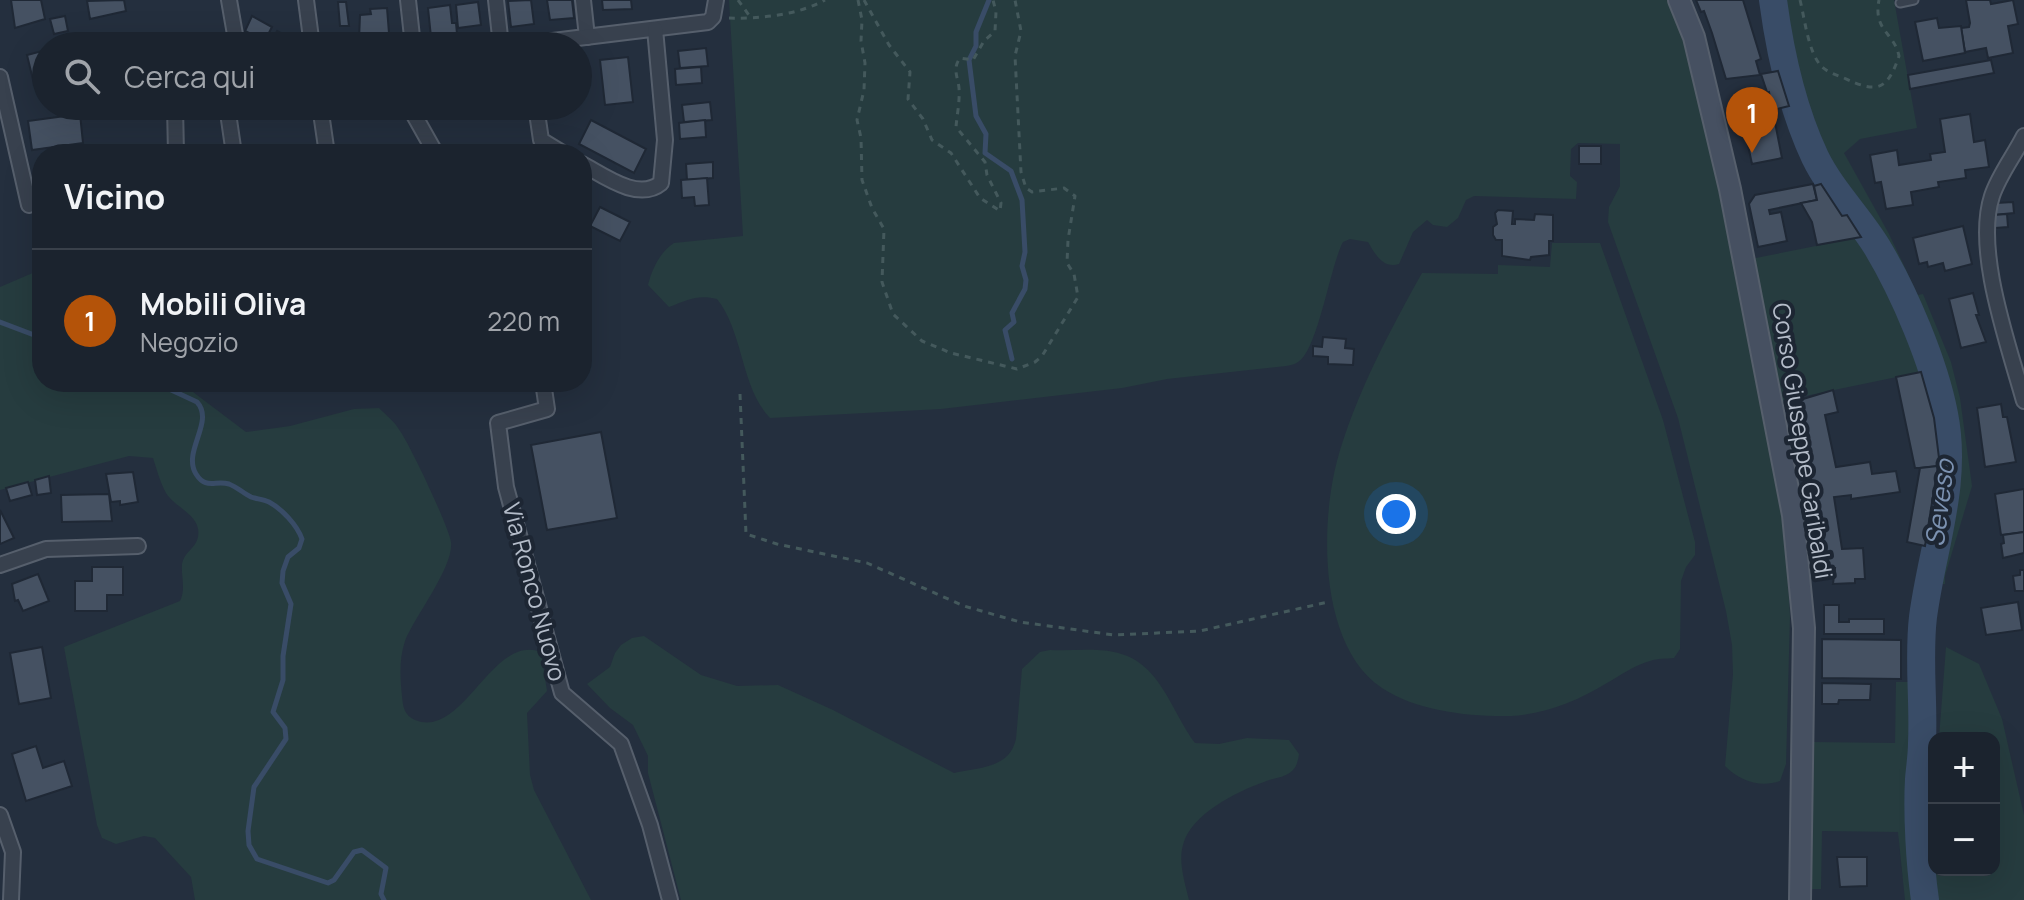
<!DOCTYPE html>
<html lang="it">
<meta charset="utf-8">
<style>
:root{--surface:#1b232e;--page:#282f3a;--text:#f1f3f6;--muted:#a0a4aa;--line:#39404a;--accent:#b45309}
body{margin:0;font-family:Manrope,sans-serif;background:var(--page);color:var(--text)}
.controls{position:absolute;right:24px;bottom:24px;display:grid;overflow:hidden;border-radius:16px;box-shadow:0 8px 32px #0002}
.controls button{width:72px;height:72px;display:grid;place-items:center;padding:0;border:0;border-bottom:2px solid var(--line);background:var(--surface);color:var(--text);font:40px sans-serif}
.you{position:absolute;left:1396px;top:514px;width:28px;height:28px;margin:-20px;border:6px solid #fff;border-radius:50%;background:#1a73e8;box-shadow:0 0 0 12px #1a73e833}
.badge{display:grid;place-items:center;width:52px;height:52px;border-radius:50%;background:var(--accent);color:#fff;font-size:26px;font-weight:700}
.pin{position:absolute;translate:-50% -66px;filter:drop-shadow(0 2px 4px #0008)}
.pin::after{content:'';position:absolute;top:42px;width:28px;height:24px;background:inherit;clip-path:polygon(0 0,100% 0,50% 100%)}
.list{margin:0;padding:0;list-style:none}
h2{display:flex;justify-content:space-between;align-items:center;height:104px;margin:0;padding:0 32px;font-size:34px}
h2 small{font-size:26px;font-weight:400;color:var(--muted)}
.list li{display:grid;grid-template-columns:52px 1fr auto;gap:24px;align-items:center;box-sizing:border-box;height:144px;padding:0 32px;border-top:2px solid var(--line)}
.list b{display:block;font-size:30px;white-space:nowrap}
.list p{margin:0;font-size:26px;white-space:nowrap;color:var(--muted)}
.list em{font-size:26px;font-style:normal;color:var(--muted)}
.icon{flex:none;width:44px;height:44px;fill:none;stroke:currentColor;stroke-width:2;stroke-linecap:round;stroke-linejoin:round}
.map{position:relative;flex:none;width:2024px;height:900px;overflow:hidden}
.search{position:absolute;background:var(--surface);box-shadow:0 8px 32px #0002;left:32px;top:32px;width:560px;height:88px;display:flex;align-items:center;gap:20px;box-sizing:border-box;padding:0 28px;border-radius:44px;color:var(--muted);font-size:30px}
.panel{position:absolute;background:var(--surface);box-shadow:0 8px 32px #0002;left:32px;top:144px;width:560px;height:248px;border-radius:32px}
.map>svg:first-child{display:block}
.green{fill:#263c3f}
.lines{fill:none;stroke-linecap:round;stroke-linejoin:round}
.stream{stroke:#394c67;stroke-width:5}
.river{stroke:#394c67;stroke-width:28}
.building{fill:#455162;stroke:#1f2835;stroke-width:2}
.lane-casing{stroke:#565f6c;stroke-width:11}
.street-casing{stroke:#565f6c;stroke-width:18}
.secondary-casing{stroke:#565f6c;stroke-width:24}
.path{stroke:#44595c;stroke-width:3;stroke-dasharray:6 6;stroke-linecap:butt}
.lane{stroke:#38414e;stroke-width:7}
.street{stroke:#38414e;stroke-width:14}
.secondary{stroke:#465061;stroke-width:20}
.labels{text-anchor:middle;stroke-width:8;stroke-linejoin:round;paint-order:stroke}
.street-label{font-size:24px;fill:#b4bcc9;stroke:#1d2633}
.water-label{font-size:26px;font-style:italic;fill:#7c92b1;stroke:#1d2633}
</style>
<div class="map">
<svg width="2024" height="900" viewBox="0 0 2024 900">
<rect width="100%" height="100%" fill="#242f3e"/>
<!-- green -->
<g class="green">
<path d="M 729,0 L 1669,0 L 1685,39 L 1699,88 L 1785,521 L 1790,616 L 1786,764 L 1780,781 C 1760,788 1740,781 1725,766 L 1733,674 L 1732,645 L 1726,611 L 1678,418 L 1608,222 L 1609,207 L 1620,186 L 1620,144 L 1578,143 L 1571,149 L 1570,176 L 1577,182 L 1576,199 L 1474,196 L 1466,200 L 1458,218 L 1447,227 L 1433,225 L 1427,220 L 1413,232 L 1399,264 C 1383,269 1375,254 1368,242 L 1350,239 L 1343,242 C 1330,266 1318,350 1298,362 C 1294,365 1290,365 1286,366 L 1167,379 L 1122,388 L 941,409 L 770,418 C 740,386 744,333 717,299 C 698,294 687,300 669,307 L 648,285 C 652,269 660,252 674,243 L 743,236 Z"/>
<polygon points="1783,0 1894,0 1917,128 1860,139 1844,153 1889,234 1918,295 1923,294 1951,362 1960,398 1972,486 1945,576 1945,584 1939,584 1960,477 1959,454 1944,380 1896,262 1821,147 1794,68"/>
<polygon points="1861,237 1881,273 1921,372 1781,401 1751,259"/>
<path d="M 1552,243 L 1600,243 L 1663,420 L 1695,542 L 1695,555 L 1686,567 L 1681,581 L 1680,649 L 1674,658 C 1666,659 1658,658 1650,661 C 1635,665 1621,675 1607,683 C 1577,701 1546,714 1511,716 C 1470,717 1416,711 1382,688 C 1319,646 1320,526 1337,461 C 1355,396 1389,332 1422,273 L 1498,274 L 1498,265 L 1550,267 Z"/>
<path d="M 42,269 L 42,382 L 185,382 L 189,389 L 246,432 L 290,426 L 354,409 L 379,408 C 386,415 395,422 400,431 C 410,445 449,527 451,542 C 454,567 415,616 405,641 C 399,659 400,677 402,696 C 403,707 404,715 415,720 C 463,740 492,633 541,652 L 547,691 L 527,713 L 530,775 L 534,790 L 591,900 L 195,900 L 191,877 L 155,838 L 144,836 L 116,844 L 102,838 L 97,825 L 64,647 L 180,601 C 186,589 181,577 182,564 C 184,552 196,548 198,537 C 202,515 176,509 166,493 C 160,482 157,470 153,458 L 129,456 L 0,490 L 0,287 Z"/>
<path d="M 644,636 L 701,675 L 737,686 L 778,685 L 833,710 L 954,773 C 979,767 1009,769 1016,739 L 1022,669 L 1040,652 L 1050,650 C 1071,651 1094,648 1114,652 C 1160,661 1170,709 1195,743 L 1219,744 L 1247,738 L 1289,740 L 1299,754 C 1298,760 1297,767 1292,771 C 1285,778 1272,778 1264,782 C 1236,792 1191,814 1183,845 C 1178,862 1185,883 1189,900 L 681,900 L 648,773 L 648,756 L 633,725 L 610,708 L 587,684 L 610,667 L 615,653 L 621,645 L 632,638 Z"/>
<polygon points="1946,647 1979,664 2002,719 2024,815 2024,900 1936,900 1935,870 1994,870 1994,738 1939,738"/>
<polygon points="1896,682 1912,682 1910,805 1917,900 1905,900 1898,832 1822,831 1821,889 1808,889 1812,742 1895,743"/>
</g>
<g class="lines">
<!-- stream -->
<g class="stream">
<polyline points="989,0 976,32 976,46 969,60 976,116 986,134 985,153 1011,171 1022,200 1025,252 1022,266 1026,280 1025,289 1012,313 1014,322 1005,330 1012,359"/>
<polyline points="0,322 42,338"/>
<path d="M 154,382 L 197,402 C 215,422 182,451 196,474 C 206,490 215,480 229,484 C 237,487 243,493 251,497 C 256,499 263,499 269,502 C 282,509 297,525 302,539 L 299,548 L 288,557 L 283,571 L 282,583 L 291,604 L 283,656 L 283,680 L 273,712 L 285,728 L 286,739 L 254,787 L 248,831 L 249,845 L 257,859 L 328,883 L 334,880 L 354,852 L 362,850 L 386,868 L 381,894 L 384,900"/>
</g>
<!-- river -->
<path class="river" d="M 1773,0 C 1780,53 1792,108 1815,157 C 1831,190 1858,216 1877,247 C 1904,292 1934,362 1944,414 C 1958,484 1932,548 1923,617 C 1918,658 1924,701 1922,743 C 1922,755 1920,767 1919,779 C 1917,815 1920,865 1925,900"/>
</g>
<!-- building -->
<g class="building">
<polygon points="11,0 41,0 45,19 15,28"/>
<polygon points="124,0 126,11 90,19 87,1"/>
<polygon points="531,0 534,24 511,27 508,1"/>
<polygon points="547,0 572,0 574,18 550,20"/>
<polygon points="602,0 631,0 632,9 603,10"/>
<polygon points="1696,0 1743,0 1761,59 1756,61 1760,75 1726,79 1712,33 1704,11 1701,12"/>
<polygon points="1966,0 1990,0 1991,4 2013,0 2018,24 2008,26 2013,53 1988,58 1986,48 1965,52 1961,28 1969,27 1970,23"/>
<polygon points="338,2 346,2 349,26 340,26"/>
<polygon points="478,2 481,25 458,28 456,5"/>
<polygon points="450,5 452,23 456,23 457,34 431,37 428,8"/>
<polygon points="387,8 389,33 386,33 387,38 359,40 360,15 371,14 370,9"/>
<polygon points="65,16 68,31 54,34 50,19"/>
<polygon points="252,16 272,27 262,46 246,42 251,34 245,31"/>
<polygon points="1937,18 1939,28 1961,26 1965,53 1923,61 1915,22"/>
<polygon points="277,31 296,41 293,46 269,46"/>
<polygon points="706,48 708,66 680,68 678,51"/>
<polygon points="46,50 46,93 43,82 34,84 27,55"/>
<polygon points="628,57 633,102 605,105 600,60"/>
<polygon points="1991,60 1994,73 1910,89 1908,75"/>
<polygon points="701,67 702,83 676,85 675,69"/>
<polygon points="1778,71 1789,106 1773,110 1761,74"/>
<polygon points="1769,92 1782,158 1752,164 1738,99"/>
<polygon points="710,102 712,120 684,122 682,105"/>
<polygon points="80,114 83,143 32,150 28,121"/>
<polygon points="1970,114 1974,142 1985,140 1989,167 1965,170 1966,178 1938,182 1939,187 1911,192 1913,205 1886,209 1881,182 1875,183 1870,155 1897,150 1899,165 1931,160 1930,154 1945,152 1940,119"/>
<polygon points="591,120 646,149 634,173 579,144"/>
<polygon points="705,120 706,137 680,139 679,123"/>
<rect x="1579" y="146" width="22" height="18"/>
<polygon points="713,162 713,178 687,180 686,164"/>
<polygon points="707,178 709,205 695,206 694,197 682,198 681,180"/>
<polygon points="1813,184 1817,200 1769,210 1770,214 1781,212 1787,241 1758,247 1749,204 1755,195"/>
<polygon points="1821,184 1842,216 1847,215 1861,237 1817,245 1812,222 1801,203 1817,200 1814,186"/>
<polygon points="2013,202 2014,213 1994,215 1996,203"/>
<polygon points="600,207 630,222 620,241 590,226"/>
<polygon points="1498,210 1513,211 1512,224 1515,224 1515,219 1534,220 1535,214 1553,215 1553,241 1549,241 1549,255 1531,257 1530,260 1502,256 1502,240 1496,240 1493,235 1493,227 1497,224 1495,213"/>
<polygon points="2007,214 2008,227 1995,228 1994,215"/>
<polygon points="1963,226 1972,264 1945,271 1943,263 1928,267 1927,262 1919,264 1913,238"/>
<polygon points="1973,293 1979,315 1976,315 1986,342 1961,348 1949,299"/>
<polygon points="1323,337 1346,339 1345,348 1354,349 1353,365 1328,364 1328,357 1313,356 1313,346 1322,347"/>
<polygon points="1921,372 1934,418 1940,466 1920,468 1915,468 1896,377"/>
<polygon points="1833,390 1838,412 1825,415 1836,467 1870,462 1872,474 1896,471 1900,492 1851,499 1851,495 1834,497 1842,549 1863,548 1865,579 1855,579 1855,583 1833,584 1835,568 1823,568 1820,532 1793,402"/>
<polygon points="2001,404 2003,417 2007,417 2016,462 1985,467 1977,408"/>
<polygon points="601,432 617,518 547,530 531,445"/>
<polygon points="1938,466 1925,546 1907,542 1920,468"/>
<polygon points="133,472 138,502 120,505 120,501 111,502 106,474"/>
<polygon points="49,476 51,493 37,495 35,480"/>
<polygon points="28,482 32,495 10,501 6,488"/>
<polygon points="2024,489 2024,532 2001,535 1995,494"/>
<polygon points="109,494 112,521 62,522 61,495"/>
<polygon points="0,510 14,538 0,544"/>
<polygon points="2024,532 2024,553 2003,558 2001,544 2004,543 2003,535"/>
<polygon points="92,567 123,567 123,595 107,595 107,611 75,611 75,581 92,581"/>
<polygon points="2020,570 2024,570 2024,591 2015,591 2013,576 2020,575"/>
<polygon points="38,574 49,601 23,611 18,600 15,601 12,584"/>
<polygon points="2018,602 2022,630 1986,635 1981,608"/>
<polygon points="1824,605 1839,605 1839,622 1849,622 1849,619 1884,619 1884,634 1824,634"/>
<polygon points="1822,639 1901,640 1901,679 1822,678"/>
<polygon points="42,647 51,698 19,704 10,653"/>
<polygon points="1822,683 1871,684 1870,700 1839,700 1838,704 1822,704"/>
<polygon points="36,746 43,768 64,761 72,786 26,801 12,754"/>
<polygon points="1837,857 1867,857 1867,886 1840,887"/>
</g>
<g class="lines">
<defs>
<polyline id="lane" points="1900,3 1914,0"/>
<g id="street">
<polyline points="229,0 237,46"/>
<polyline points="306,0 312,46"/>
<polyline points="408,0 413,46"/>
<polyline points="496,0 501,46"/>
<polyline points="583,0 587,37"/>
<polyline points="512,46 708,22 713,17 716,0"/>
<polyline points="0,77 29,205"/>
<polyline points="175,106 176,154"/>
<polyline points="227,106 234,154"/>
<polyline points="320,106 327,154"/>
<polyline points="409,106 436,154"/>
<polyline points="536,106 541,140 564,154"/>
<path d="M 2024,136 C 2014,156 1999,175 1992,196 C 1974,251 2009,346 2024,401"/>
<path d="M 582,164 C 603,175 638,202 661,183 L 665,140 L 655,29"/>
<polyline points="543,382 547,409 498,423 506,487 562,693 621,744 650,825 670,900"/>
<polyline points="0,565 46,549 138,546"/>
<polyline points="0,815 13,852 11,900"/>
</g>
<polyline id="secondary" points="1679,0 1694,37 1730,189 1793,515 1804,628 1800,900"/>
</defs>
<!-- lane casing -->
<use href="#lane" class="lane-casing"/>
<!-- street casing -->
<use href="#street" class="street-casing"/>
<!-- secondary casing -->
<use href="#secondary" class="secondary-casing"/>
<!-- path -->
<g class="path">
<polyline points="738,0 751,18"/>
<polyline points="858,0 862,20 861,41 865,63 864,90 857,120 861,138 862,180 872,208 884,229 882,282 893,314 922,341 951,353 1017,369 1035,362 1042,356 1078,297 1074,274 1067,263 1068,240 1075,196 1064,188 1032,192 1026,188 1021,172 1015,56 1021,31 1015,0"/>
<path d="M 864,0 L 889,45 L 910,72 L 908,99 L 923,119 L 932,140 L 951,153 L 980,198 L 1000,211 L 1001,203 L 987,175 L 985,162 L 956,127 C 957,115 960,101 959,88 C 958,77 952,69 960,58 L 973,60 L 984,41 L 995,31 L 996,12 L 993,0"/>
<path d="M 1800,0 C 1805,20 1808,51 1821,66 C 1827,72 1836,75 1844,78 C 1876,93 1887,92 1899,56 C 1894,32 1873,31 1879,0"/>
<path d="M 729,18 C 760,19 798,15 825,0"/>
<polyline points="740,394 746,534 777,544 867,563 964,606 1020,622 1114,635 1200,631 1328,602"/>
</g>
<!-- lane -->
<use href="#lane" class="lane"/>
<!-- street -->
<use href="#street" class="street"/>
<!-- secondary -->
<use href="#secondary" class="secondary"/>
</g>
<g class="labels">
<!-- street labels -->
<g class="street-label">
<text transform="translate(1802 441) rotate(81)" y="8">Corso Giuseppe Garibaldi</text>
<text transform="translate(534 592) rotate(75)" y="8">Via Ronco Nuovo</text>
</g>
<!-- water labels -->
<g class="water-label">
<text transform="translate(1940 503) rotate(-83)" y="9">Seveso</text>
</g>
</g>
</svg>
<div class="controls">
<button>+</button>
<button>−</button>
</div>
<div class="you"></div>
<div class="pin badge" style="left:1752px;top:153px">1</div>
<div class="search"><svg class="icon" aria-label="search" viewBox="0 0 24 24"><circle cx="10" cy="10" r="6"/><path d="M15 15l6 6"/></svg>Cerca qui</div>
<section class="panel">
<h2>Vicino<small></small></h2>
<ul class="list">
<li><span class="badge">1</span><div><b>Mobili Oliva</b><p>Negozio</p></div><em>220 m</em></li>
</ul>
</section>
</div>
